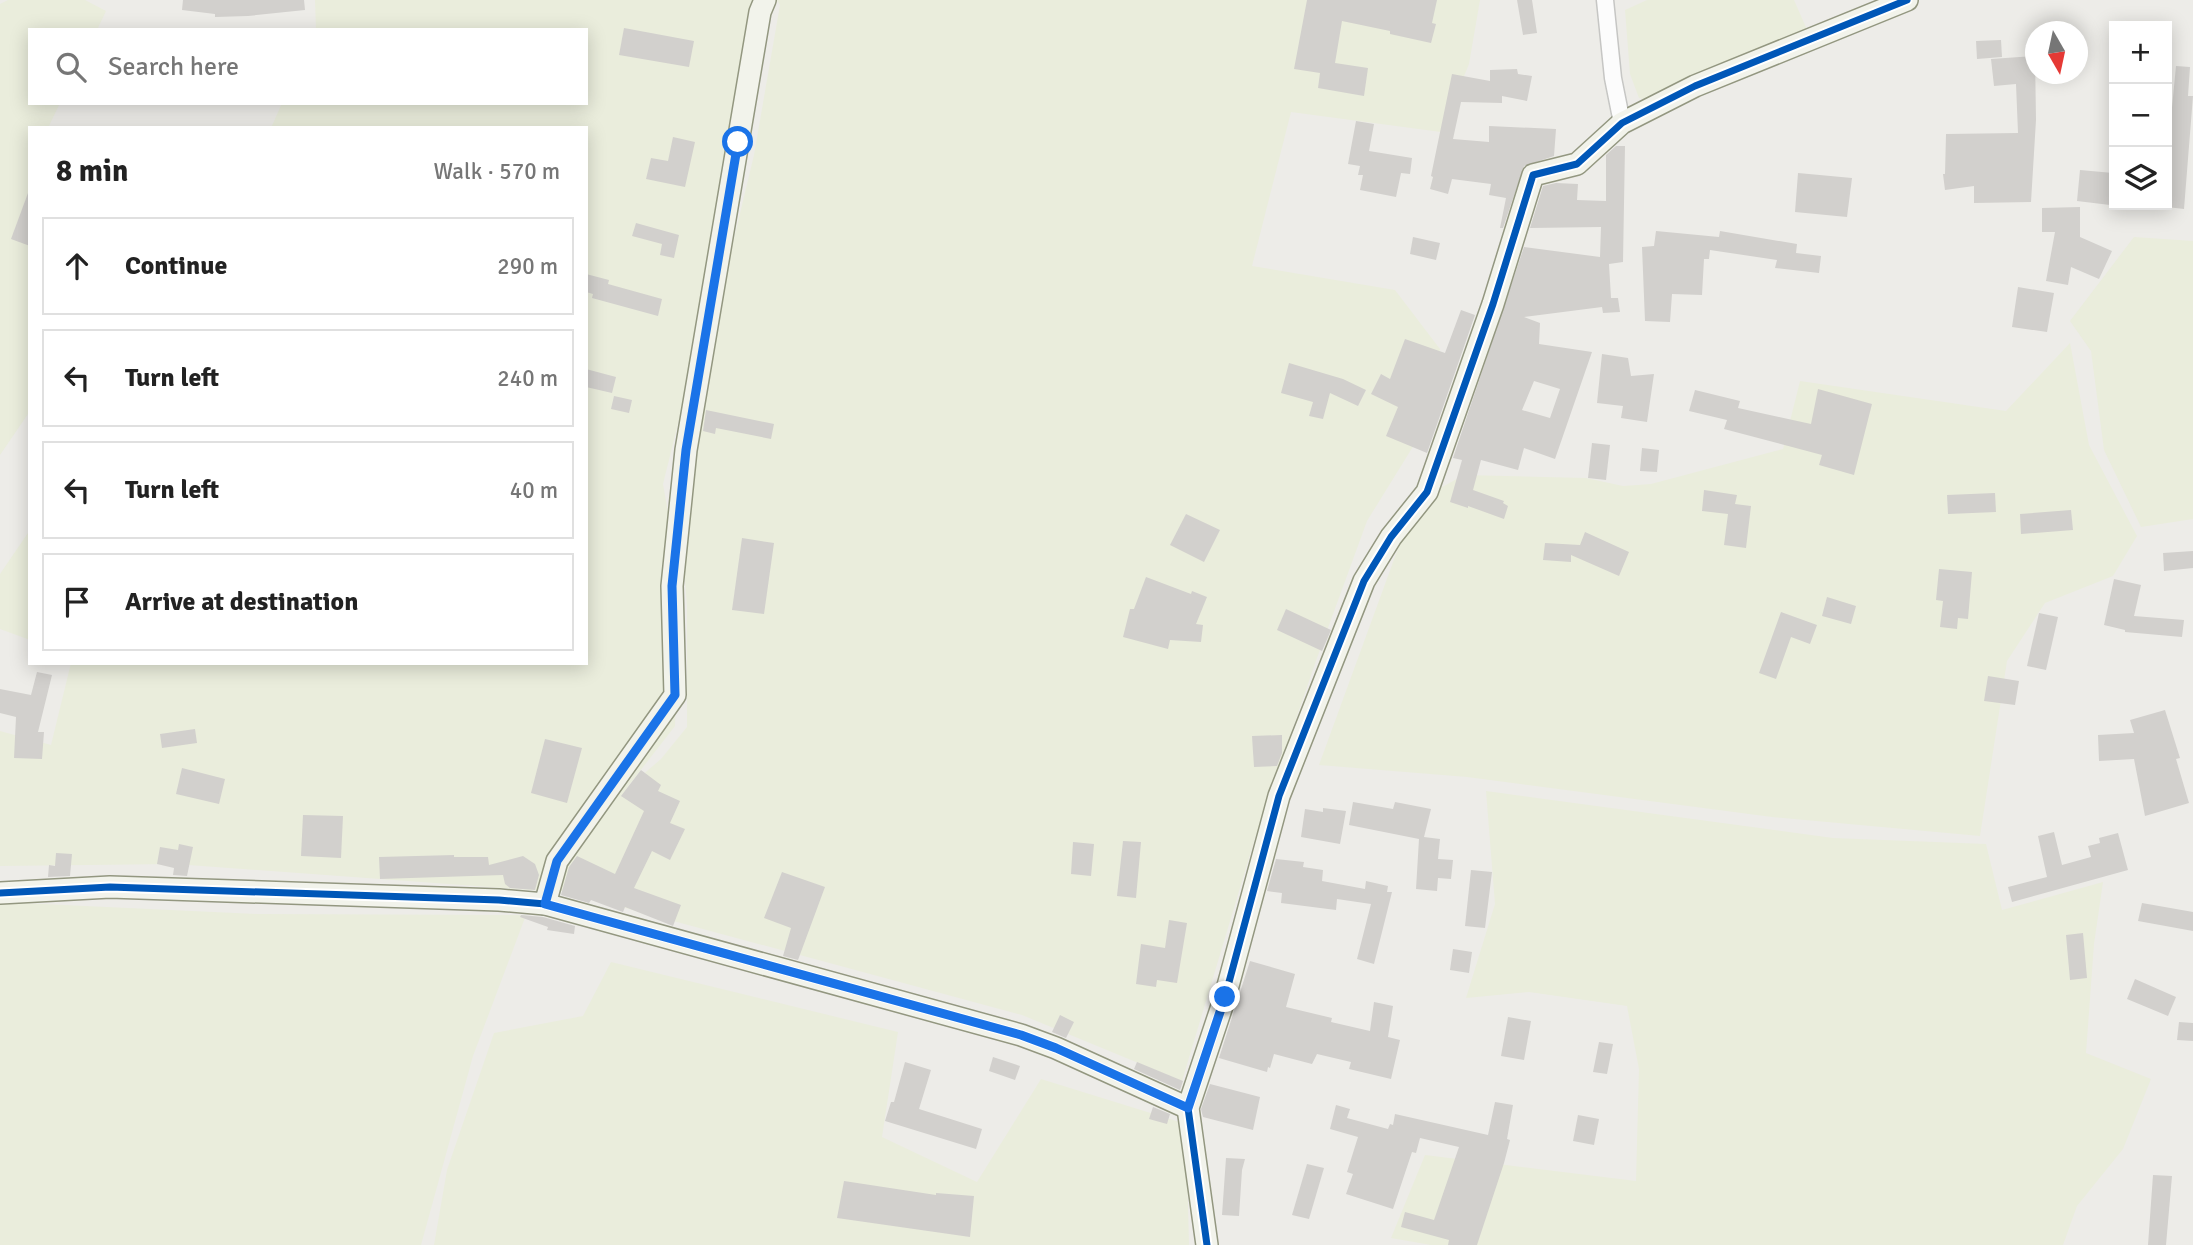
<!DOCTYPE html>
<meta charset="utf-8">
<style>
:root{--surface:#fff;--page:#f2f2f2;--text:#222;--muted:#767676;--line:#e0e0e0}
body{margin:0;font-family:Signika,sans-serif;background:var(--page);color:var(--text)}
.controls{position:absolute;right:21px;top:21px;display:grid;overflow:hidden;border-radius:0px;box-shadow:0 4px 18px #0003}
.controls button{width:63px;height:63px;display:grid;place-items:center;padding:0;border:0;border-bottom:2px solid var(--line);background:var(--surface);color:var(--text);font:35px sans-serif}
.compass{position:absolute;left:2025px;top:21px;width:63px;height:63px;border-radius:50%;background:var(--surface);box-shadow:0 4px 18px #0003;rotate:171deg}
.stop{position:absolute;width:21px;height:21px;margin:-16px;border:5px solid #1a73e8;border-radius:50%;background:#fff}
.stop.end{background:#1a73e8;border-color:#fff;box-shadow:0 2px 7px #0008}
.list{margin:0;padding:0;list-style:none}
h2{display:flex;justify-content:space-between;align-items:center;height:91px;margin:0;padding:0 28px;font-size:30px}
h2 small{font-size:23px;font-weight:400;color:var(--muted)}
.list li{display:grid;grid-template-columns:46px 1fr auto;gap:21px;align-items:center;box-sizing:border-box;height:98px;margin:0 14px 14px;padding:0 14px;border:2px solid var(--line);border-radius:0px}
.list b{display:block;font-size:26px;white-space:nowrap}
.list em{font-size:23px;font-style:normal;color:var(--muted)}
.icon{flex:none;width:38px;height:38px;fill:none;stroke:currentColor;stroke-width:2;stroke-linecap:round;stroke-linejoin:round}
.map{position:relative;flex:none;width:2193px;height:1245px;overflow:hidden}
.search{position:absolute;background:var(--surface);box-shadow:0 4px 18px #0003;left:28px;top:28px;width:560px;height:77px;display:flex;align-items:center;gap:18px;box-sizing:border-box;padding:0 24px;border-radius:0px;color:var(--muted);font-size:26px}
.panel{position:absolute;background:var(--surface);box-shadow:0 4px 18px #0003;left:28px;top:126px;width:560px;height:539px;border-radius:0px}
.map>svg:first-child{display:block}
.farmland{fill:#eaeddc}
.building{fill:#d2d0cd;fill-rule:evenodd}
.lines{fill:none;stroke-linecap:round;stroke-linejoin:round}
.street-casing{stroke:#c6c6c4;stroke-width:19}
.secondary-casing{stroke:#939780;stroke-width:24}
.street{stroke:#fcfcfc;stroke-width:16}
.secondary{stroke:#f2f3eb;stroke-width:21}
.cycleway-casing{stroke:#fff;stroke-width:11}
.cycleway{stroke:#0057b8;stroke-width:7}
.route{stroke:#1a73e8;stroke-width:9}
</style>
<div class="map">
<svg width="2193" height="1245" viewBox="0 0 2193 1245">
<rect width="100%" height="100%" fill="#edece8"/>
<!-- farmland -->
<g class="farmland">
<polygon points="8,0 85,0 106,11 97,30 30,30 30,103 60,103 48,128 30,128 30,411 0,455 0,4"/>
<polygon points="315,0 770,0 741,170 663,484 679,574 675,726 626,789 661,759 687,727 687,606 677,476 754,155 780,5 777,0 1480,0 1469,64 1441,132 1291,112 1252,266 1395,290 1440,349 1422,432 1367,521 1317,658 1255,838 1182,1081 1022,1015 555,889 543,891 175,864 0,866 0,731 51,745 71,663 586,663 586,128 271,128 282,103 586,103 586,30 316,30"/>
<polygon points="1647,0 1794,0 1808,32 1656,102 1639,98 1630,74 1625,10"/>
<polygon points="2134,237 2193,241 2193,519 2141,527 2104,450 2091,351 2070,321"/>
<polygon points="2070,343 2089,445 2137,536 2113,576 2045,603 2007,661 1980,836 1772,817 1467,777 1319,765 1415,502 1464,475 1586,478 1623,486 1651,484 1783,449 1800,381 2006,411"/>
<polygon points="30,530 30,640 0,629 0,574"/>
<polygon points="1486,791 1833,838 1986,844 2002,910 2103,882 2094,944 2086,1053 2151,1079 2123,1149 2077,1206 2063,1245 1431,1245 1391,1238 1425,1155 1636,1181 1639,1069 1627,1006 1529,992 1466,998 1495,904"/>
<polygon points="0,902 257,914 526,915 473,1056 421,1245 0,1245"/>
<polygon points="611,962 898,1032 882,1137 977,1182 1041,1079 1186,1124 1189,1245 434,1245 447,1170 494,1033 583,1016"/>
</g>
<!-- building -->
<g class="building">
<polygon points="183,0 304,0 305,10 248,16 215,17 215,14 182,10"/>
<polygon points="1307,0 1437,0 1432,23 1436,24 1431,43 1390,34 1390,31 1342,21 1335,63 1368,68 1364,96 1318,88 1320,73 1294,69"/>
<polygon points="1517,0 1532,0 1537,33 1523,35"/>
<polygon points="624,28 694,41 689,67 619,55"/>
<polygon points="2001,40 2002,57 1977,59 1976,41"/>
<polygon points="2035,56 2036,120 2031,202 1974,203 1974,186 1945,190 1943,174 1945,174 1946,134 2018,133 2016,84 1994,86 1991,59"/>
<polygon points="2176,66 2190,67 2188,96 2193,96 2184,209 2167,207 2167,159"/>
<polygon points="1517,69 1518,74 1532,76 1527,101 1502,96 1502,103 1461,102 1453,139 1489,142 1489,126 1556,129 1554,156 1524,166 1503,228 1500,228 1506,198 1489,195 1491,184 1452,179 1448,194 1430,189 1433,177 1431,176 1452,74 1490,81 1490,70"/>
<polygon points="1356,121 1374,124 1369,151 1412,158 1410,174 1401,173 1396,197 1360,190 1363,175 1358,175 1360,166 1348,164"/>
<polygon points="673,137 695,142 685,187 646,179 651,158 668,161"/>
<path d="M 1616,146 L 1625,146 L 1623,262 L 1609,264 L 1611,298 L 1618,298 L 1620,312 L 1603,313 L 1602,307 L 1524,317 L 1540,323 L 1539,344 L 1592,352 L 1555,459 L 1524,448 L 1518,470 L 1481,460 L 1473,490 L 1504,501 L 1503,503 L 1508,506 L 1504,519 L 1468,506 L 1468,508 L 1450,502 L 1462,460 L 1453,458 L 1524,247 L 1600,257 L 1601,227 L 1530,228 L 1543,186 L 1556,183 L 1578,184 L 1577,200 L 1606,201 L 1606,155 ZM 1534,381 L 1560,389 L 1550,418 L 1522,410 Z"/>
<polygon points="2080,170 2113,173 2110,205 2077,201"/>
<polygon points="1798,173 1852,178 1847,217 1795,212"/>
<polygon points="28,193 30,194 30,246 11,239"/>
<polygon points="2080,207 2080,237 2112,251 2099,279 2071,267 2068,285 2046,281 2055,232 2042,232 2042,208"/>
<polygon points="636,223 679,235 674,258 660,255 662,244 632,236"/>
<polygon points="1656,231 1719,237 1720,231 1797,244 1796,253 1821,256 1819,273 1775,268 1777,260 1710,250 1709,259 1704,259 1702,295 1672,294 1670,322 1645,321 1642,247 1654,246"/>
<polygon points="1413,237 1440,243 1436,260 1410,254"/>
<polygon points="586,274 609,280 608,284 662,299 658,316 592,298 593,294 586,292"/>
<polygon points="2018,287 2054,293 2047,332 2012,327"/>
<polygon points="1461,310 1475,315 1427,453 1386,436 1398,407 1371,394 1381,374 1390,379 1405,339 1445,353"/>
<polygon points="1602,354 1628,358 1631,376 1654,374 1647,422 1621,418 1623,406 1597,403"/>
<polygon points="1289,363 1343,379 1366,390 1358,406 1330,393 1323,419 1309,416 1313,402 1281,393"/>
<polygon points="586,369 616,377 612,393 586,387"/>
<polygon points="1818,389 1872,404 1854,475 1819,465 1822,455 1724,429 1727,420 1689,411 1695,390 1740,401 1738,408 1811,424"/>
<polygon points="614,396 632,400 629,413 611,409"/>
<polygon points="706,410 774,424 771,439 716,428 715,434 703,431"/>
<polygon points="1592,443 1610,445 1606,480 1588,478"/>
<polygon points="1642,448 1659,450 1657,472 1640,471"/>
<polygon points="1704,490 1737,495 1735,504 1751,506 1746,548 1724,545 1728,514 1702,511"/>
<polygon points="1995,493 1996,512 1948,514 1947,495"/>
<polygon points="2071,510 2073,530 2021,534 2020,514"/>
<polygon points="1186,514 1220,530 1204,562 1170,545"/>
<polygon points="1585,532 1629,552 1619,576 1571,555 1571,562 1543,560 1545,543 1580,545"/>
<polygon points="742,538 774,543 764,614 732,610"/>
<polygon points="2193,551 2193,568 2164,571 2163,553"/>
<polygon points="1939,569 1972,572 1968,619 1958,618 1957,629 1940,627 1943,601 1936,600"/>
<polygon points="1146,577 1191,594 1192,591 1207,597 1196,624 1203,625 1201,642 1170,640 1168,649 1123,637 1130,609 1134,609"/>
<polygon points="2114,579 2141,585 2134,616 2184,620 2182,637 2125,632 2125,630 2104,625"/>
<polygon points="1827,597 1856,606 1851,624 1822,616"/>
<polygon points="1286,609 1331,630 1322,651 1277,630"/>
<polygon points="1781,612 1817,625 1810,644 1791,637 1776,679 1759,673"/>
<polygon points="2039,613 2058,617 2046,670 2027,666"/>
<polygon points="37,672 52,675 38,732 44,732 42,759 14,758 16,717 0,713 0,689 31,695"/>
<polygon points="1988,676 2019,681 2015,705 1984,701"/>
<polygon points="2165,710 2180,758 2176,759 2189,803 2145,816 2134,759 2099,761 2098,735 2134,733 2130,720"/>
<polygon points="195,729 197,743 162,748 160,734"/>
<polygon points="1282,735 1282,753 1277,766 1254,767 1252,736"/>
<polygon points="545,739 582,748 567,803 531,793"/>
<polygon points="182,768 225,779 219,804 176,794"/>
<polygon points="641,770 661,785 658,791 680,801 670,823 685,829 670,860 652,851 634,888 681,905 673,926 625,907 623,912 591,900 589,903 561,895 569,867 577,856 615,874 644,811 621,796"/>
<polygon points="1353,802 1393,809 1395,802 1431,809 1424,837 1440,839 1438,859 1453,860 1451,879 1438,878 1437,891 1416,889 1419,839 1349,825"/>
<polygon points="1323,808 1346,811 1340,844 1301,837 1305,809 1323,812"/>
<polygon points="303,815 343,816 341,858 301,856"/>
<polygon points="2054,832 2062,865 2091,857 2088,846 2100,843 2099,838 2118,833 2128,870 2012,902 2008,887 2047,877 2038,836"/>
<polygon points="1123,841 1141,842 1136,898 1117,896"/>
<polygon points="1073,842 1094,844 1091,876 1071,874"/>
<polygon points="179,844 193,847 187,876 173,875 174,868 157,864 160,847 178,850"/>
<polygon points="56,853 72,854 70,876 48,877 49,865 55,866"/>
<polygon points="454,855 454,857 488,857 489,865 523,856 535,864 539,875 535,890 510,888 505,884 503,875 380,879 379,857"/>
<polygon points="1276,859 1304,862 1303,867 1323,870 1322,881 1365,889 1366,881 1388,886 1387,892 1392,892 1374,964 1357,959 1371,904 1337,899 1336,910 1281,903 1282,893 1267,891"/>
<polygon points="1471,870 1492,872 1485,928 1465,926"/>
<polygon points="782,872 825,887 798,960 783,956 791,928 764,918"/>
<polygon points="2142,903 2193,912 2193,931 2138,921"/>
<polygon points="521,915 543,917 575,926 574,934 547,930 548,927 520,917"/>
<polygon points="1169,920 1187,923 1177,983 1157,980 1156,987 1136,984 1141,944 1165,948"/>
<polygon points="2083,933 2087,978 2070,980 2066,935"/>
<polygon points="1453,949 1472,952 1469,973 1450,970"/>
<polygon points="1250,961 1295,974 1286,1007 1332,1018 1331,1022 1370,1031 1374,1002 1393,1006 1388,1037 1400,1040 1391,1079 1349,1069 1351,1062 1317,1054 1312,1064 1274,1054 1270,1068 1268,1067 1267,1072 1219,1058"/>
<polygon points="2135,979 2176,997 2168,1016 2127,999"/>
<polygon points="1060,1015 1074,1022 1066,1038 1052,1032"/>
<polygon points="1508,1017 1531,1021 1524,1060 1501,1056"/>
<polygon points="2179,1022 2193,1023 2193,1041 2177,1040"/>
<polygon points="1599,1042 1613,1044 1607,1074 1593,1072"/>
<polygon points="993,1057 1020,1066 1015,1080 989,1071"/>
<polygon points="905,1062 931,1070 919,1109 982,1129 976,1149 885,1121 891,1102 894,1102"/>
<polygon points="1137,1062 1183,1081 1180,1090 1134,1069"/>
<polygon points="1210,1084 1260,1097 1253,1130 1203,1117 1201,1109"/>
<polygon points="1495,1102 1513,1105 1507,1139 1510,1140 1504,1163 1477,1245 1448,1245 1449,1240 1401,1227 1405,1212 1434,1220 1459,1147 1420,1138 1416,1153 1412,1152 1393,1209 1346,1194 1353,1174 1347,1172 1358,1137 1330,1129 1336,1105 1350,1109 1347,1118 1388,1129 1390,1124 1393,1125 1395,1114 1488,1135"/>
<polygon points="1153,1107 1170,1114 1167,1124 1149,1119"/>
<polygon points="1578,1115 1599,1119 1594,1145 1573,1141"/>
<polygon points="1226,1158 1245,1159 1242,1170 1239,1216 1222,1215"/>
<polygon points="1307,1164 1324,1168 1309,1219 1292,1215"/>
<polygon points="2153,1175 2172,1176 2166,1245 2148,1245"/>
<polygon points="844,1181 936,1195 936,1193 974,1196 970,1237 837,1218"/>
</g>
<g class="lines">
<defs>
<polyline id="street" points="1605,0 1613,78 1622,123"/>
<g id="secondary">
<polyline points="0,893 110,887 499,900 545,904 1021,1035 1056,1048 1188,1108"/>
<polyline points="545,904 557,861 675,695 672,586 686,450 760,12 765,0"/>
<polyline points="1207,1245 1188,1108 1225,997 1279,796 1364,581 1391,537 1427,492 1493,304 1533,175 1577,164 1622,123 1695,86 1907,0"/>
</g>
</defs>
<!-- street casing -->
<use href="#street" class="street-casing"/>
<!-- secondary casing -->
<use href="#secondary" class="secondary-casing"/>
<!-- street -->
<use href="#street" class="street"/>
<!-- secondary -->
<use href="#secondary" class="secondary"/>
<defs>
<g id="cycleway">
<polyline points="0,893 110,887 499,900 545,904 1021,1035 1056,1048 1188,1108"/>
<polyline points="1207,1245 1188,1108 1225,997 1279,796 1364,581 1391,537 1427,492 1493,304 1533,175 1577,164 1622,123 1695,86 1907,0"/>
</g>
</defs>
<!-- cycleway casing -->
<use href="#cycleway" class="cycleway-casing"/>
<!-- cycleway -->
<use href="#cycleway" class="cycleway"/>
</g>
<g class="lines">
<!-- route -->
<polyline class="route" points="738,142 686,450 672,586 675,695 557,861 545,904 1021,1035 1056,1048 1188,1108 1225,997"/>
</g>
</svg>
<div class="controls">
<button>+</button>
<button>−</button>
<button><svg class="icon" aria-label="layers" viewBox="0 0 24 24"><path d="M12 4l9 5-9 5-9-5zM3 14l9 5 9-5"/></svg></button>
</div>
<svg class="compass" viewBox="-18 -18 36 36"><path d="M0-13l5 13h-10z" fill="#e53935"/><path d="M0 13l5-13h-10z" fill="#767676"/></svg>
<div class="stop" style="left:738px;top:142px"></div>
<div class="stop end" style="left:1225px;top:997px"></div>
<div class="search"><svg class="icon" aria-label="search" viewBox="0 0 24 24"><circle cx="10" cy="10" r="6"/><path d="M15 15l6 6"/></svg>Search here</div>
<section class="panel">
<h2>8 min<small>Walk · 570 m</small></h2>
<ul class="list">
<li><svg class="icon" aria-label="ahead" viewBox="0 0 24 24"><path d="M12 20V5M6 11l6-6 6 6"/></svg><div><b>Continue</b></div><em>290 m</em></li>
<li><svg class="icon" aria-label="left" viewBox="0 0 24 24"><path d="M17 20v-9H6M10 6l-5 5 5 5"/></svg><div><b>Turn left</b></div><em>240 m</em></li>
<li><svg class="icon" aria-label="left" viewBox="0 0 24 24"><path d="M17 20v-9H6M10 6l-5 5 5 5"/></svg><div><b>Turn left</b></div><em>40 m</em></li>
<li><svg class="icon" aria-label="arrive" viewBox="0 0 24 24"><path d="M6 21V4h12l-3 4 3 4H6"/></svg><div><b>Arrive at destination</b></div></li>
</ul>
</section>
</div>
